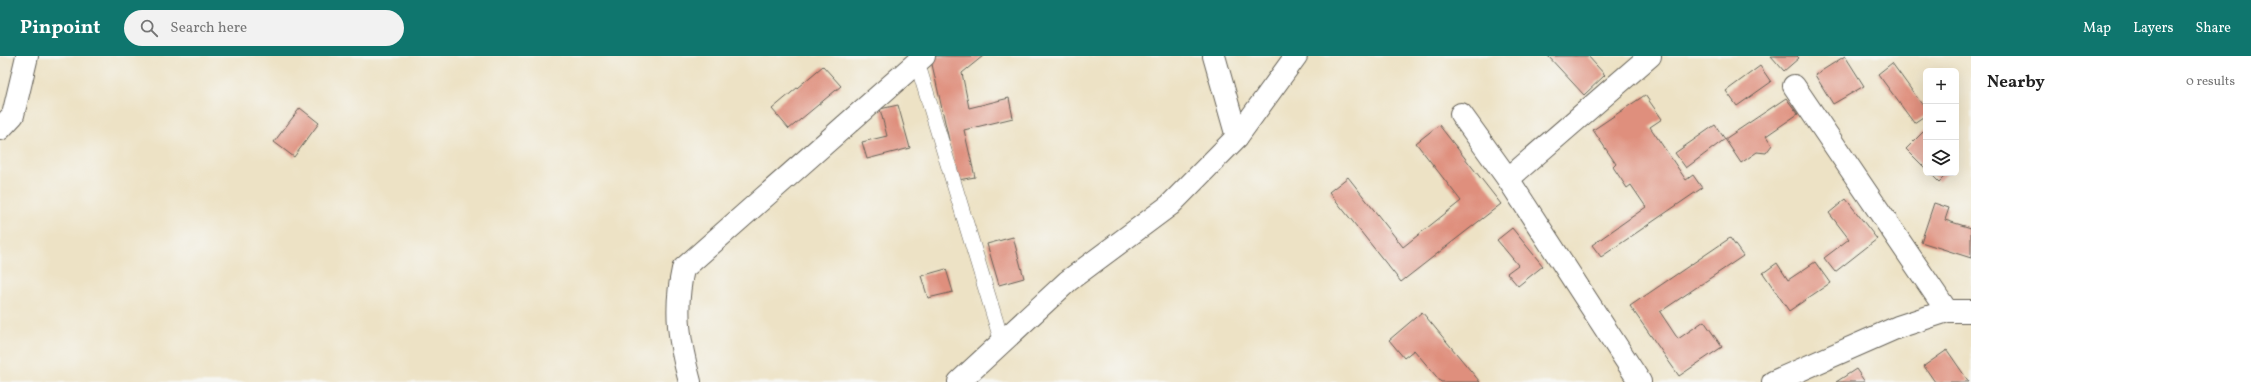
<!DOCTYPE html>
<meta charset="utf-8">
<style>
:root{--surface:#fff;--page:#f2f2f2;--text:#222;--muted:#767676;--line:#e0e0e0;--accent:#0f766e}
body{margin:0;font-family:Vollkorn,serif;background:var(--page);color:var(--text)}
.controls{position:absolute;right:12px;top:12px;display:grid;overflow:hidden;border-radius:6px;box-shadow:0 4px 16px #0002}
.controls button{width:36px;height:36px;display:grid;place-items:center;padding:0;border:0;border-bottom:1px solid var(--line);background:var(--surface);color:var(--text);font:20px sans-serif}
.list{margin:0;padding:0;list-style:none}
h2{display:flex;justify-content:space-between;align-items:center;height:52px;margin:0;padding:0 16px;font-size:17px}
h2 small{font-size:13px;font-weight:400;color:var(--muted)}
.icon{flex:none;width:22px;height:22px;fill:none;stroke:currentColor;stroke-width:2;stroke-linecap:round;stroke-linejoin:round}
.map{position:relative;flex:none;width:1971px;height:326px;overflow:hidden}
header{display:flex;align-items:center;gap:24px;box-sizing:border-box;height:56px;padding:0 20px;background:var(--accent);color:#fff}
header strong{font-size:19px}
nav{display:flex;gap:22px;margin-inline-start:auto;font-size:14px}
.search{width:280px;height:36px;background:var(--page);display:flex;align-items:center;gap:10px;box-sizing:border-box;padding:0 14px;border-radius:22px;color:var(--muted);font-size:15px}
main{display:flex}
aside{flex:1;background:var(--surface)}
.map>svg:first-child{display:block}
.building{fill:#df8f7d}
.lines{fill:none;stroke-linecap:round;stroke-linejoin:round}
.service-casing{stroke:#656157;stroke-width:16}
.minor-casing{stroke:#656157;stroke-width:24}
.service{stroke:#fff;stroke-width:15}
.minor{stroke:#fff;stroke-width:22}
</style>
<header>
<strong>Pinpoint</strong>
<div class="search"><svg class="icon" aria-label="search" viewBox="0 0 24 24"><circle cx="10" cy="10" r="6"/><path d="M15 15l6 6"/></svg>Search here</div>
<nav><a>Map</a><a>Layers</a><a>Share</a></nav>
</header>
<main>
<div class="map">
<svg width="1971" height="326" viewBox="0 0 1971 326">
<rect width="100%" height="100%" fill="#f6f6f2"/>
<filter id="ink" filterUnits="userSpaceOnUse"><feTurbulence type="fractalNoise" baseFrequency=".025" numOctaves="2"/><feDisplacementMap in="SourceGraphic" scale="8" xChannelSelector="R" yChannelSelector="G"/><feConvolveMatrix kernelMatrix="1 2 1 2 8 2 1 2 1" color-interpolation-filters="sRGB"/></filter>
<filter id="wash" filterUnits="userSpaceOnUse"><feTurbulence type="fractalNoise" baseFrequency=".012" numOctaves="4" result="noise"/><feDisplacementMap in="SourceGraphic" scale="16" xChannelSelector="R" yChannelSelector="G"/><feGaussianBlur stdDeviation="0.9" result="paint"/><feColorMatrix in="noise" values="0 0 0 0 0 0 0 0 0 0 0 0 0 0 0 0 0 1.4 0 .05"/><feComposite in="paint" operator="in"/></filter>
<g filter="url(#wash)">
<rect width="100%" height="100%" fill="#ede2c5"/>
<g id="blocks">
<!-- building -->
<g class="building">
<polygon points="936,0 983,0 962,17 969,52 1009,42 1013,62 964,74 975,121 958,124 931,4"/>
<polygon points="1548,0 1588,0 1605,19 1584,39"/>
<polygon points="1771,0 1797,0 1799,2 1784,15"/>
<polygon points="1845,0 1864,30 1833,48 1815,19"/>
<polygon points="1892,7 1926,54 1926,59 1914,67 1878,18"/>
<polygon points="823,10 841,30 789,73 772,53"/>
<polygon points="1760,10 1771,26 1737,50 1726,35"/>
<polygon points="1645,39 1662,63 1650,71 1686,124 1693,119 1702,132 1601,201 1592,189 1646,151 1631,129 1627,132 1613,111 1616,108 1593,74"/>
<polygon points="1786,42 1798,58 1766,80 1772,89 1766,97 1757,96 1741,107 1725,83 1686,112 1675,97 1715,69 1725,83"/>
<polygon points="898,49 910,92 867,103 862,86 887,80 880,53"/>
<polygon points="300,52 319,67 294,101 274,86"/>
<polygon points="1439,69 1501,148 1401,226 1329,136 1348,121 1403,191 1461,145 1416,87"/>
<polygon points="1926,73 1926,113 1906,93"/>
<polygon points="1930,117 1948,117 1939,126"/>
<polygon points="1846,143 1877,183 1835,216 1824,202 1849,183 1829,157"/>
<polygon points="1934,147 1949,152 1945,164 1971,172 1971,202 1921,186"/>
<polygon points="1512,172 1543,210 1518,230 1507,217 1518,209 1497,184"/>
<polygon points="1013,181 1024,222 999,229 987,188"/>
<polygon points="1730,182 1743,200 1660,256 1678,283 1704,265 1722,291 1679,320 1630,250"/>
<polygon points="1815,206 1830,227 1789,255 1763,217 1777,207 1788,224"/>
<polygon points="946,213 953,236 928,242 921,220"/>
<polygon points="1422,256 1480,326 1441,326 1414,294 1404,302 1389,284"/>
<polygon points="1947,294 1969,326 1935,326 1924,310"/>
<polygon points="1856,313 1865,326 1836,326"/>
</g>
</g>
</g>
<g filter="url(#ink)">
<use href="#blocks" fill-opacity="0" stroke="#656157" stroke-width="1"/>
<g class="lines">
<defs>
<polyline id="service" points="917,6 1002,286"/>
<g id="minor">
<polyline points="1214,0 1237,81"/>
<polyline points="1794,30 1947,255"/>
<polyline points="1461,58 1508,123 1640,326"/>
<polyline points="0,73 13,59 27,0"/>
<polyline points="1508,123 1650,0"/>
<path d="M 690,326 C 679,286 674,254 683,213 L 924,0"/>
<polyline points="959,326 1068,225 1170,149 1237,81 1296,0"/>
<polyline points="1773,326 1898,271 1947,255 1971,255"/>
</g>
</defs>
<!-- service casing -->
<use href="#service" class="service-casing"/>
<!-- minor casing -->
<use href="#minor" class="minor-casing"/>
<!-- service -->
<use href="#service" class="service"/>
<!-- minor -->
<use href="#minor" class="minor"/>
</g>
</g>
</svg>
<div class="controls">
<button>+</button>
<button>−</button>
<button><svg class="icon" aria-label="layers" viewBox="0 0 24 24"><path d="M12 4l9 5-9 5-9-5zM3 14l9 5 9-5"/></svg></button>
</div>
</div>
<aside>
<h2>Nearby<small>0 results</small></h2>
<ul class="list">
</ul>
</aside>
</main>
